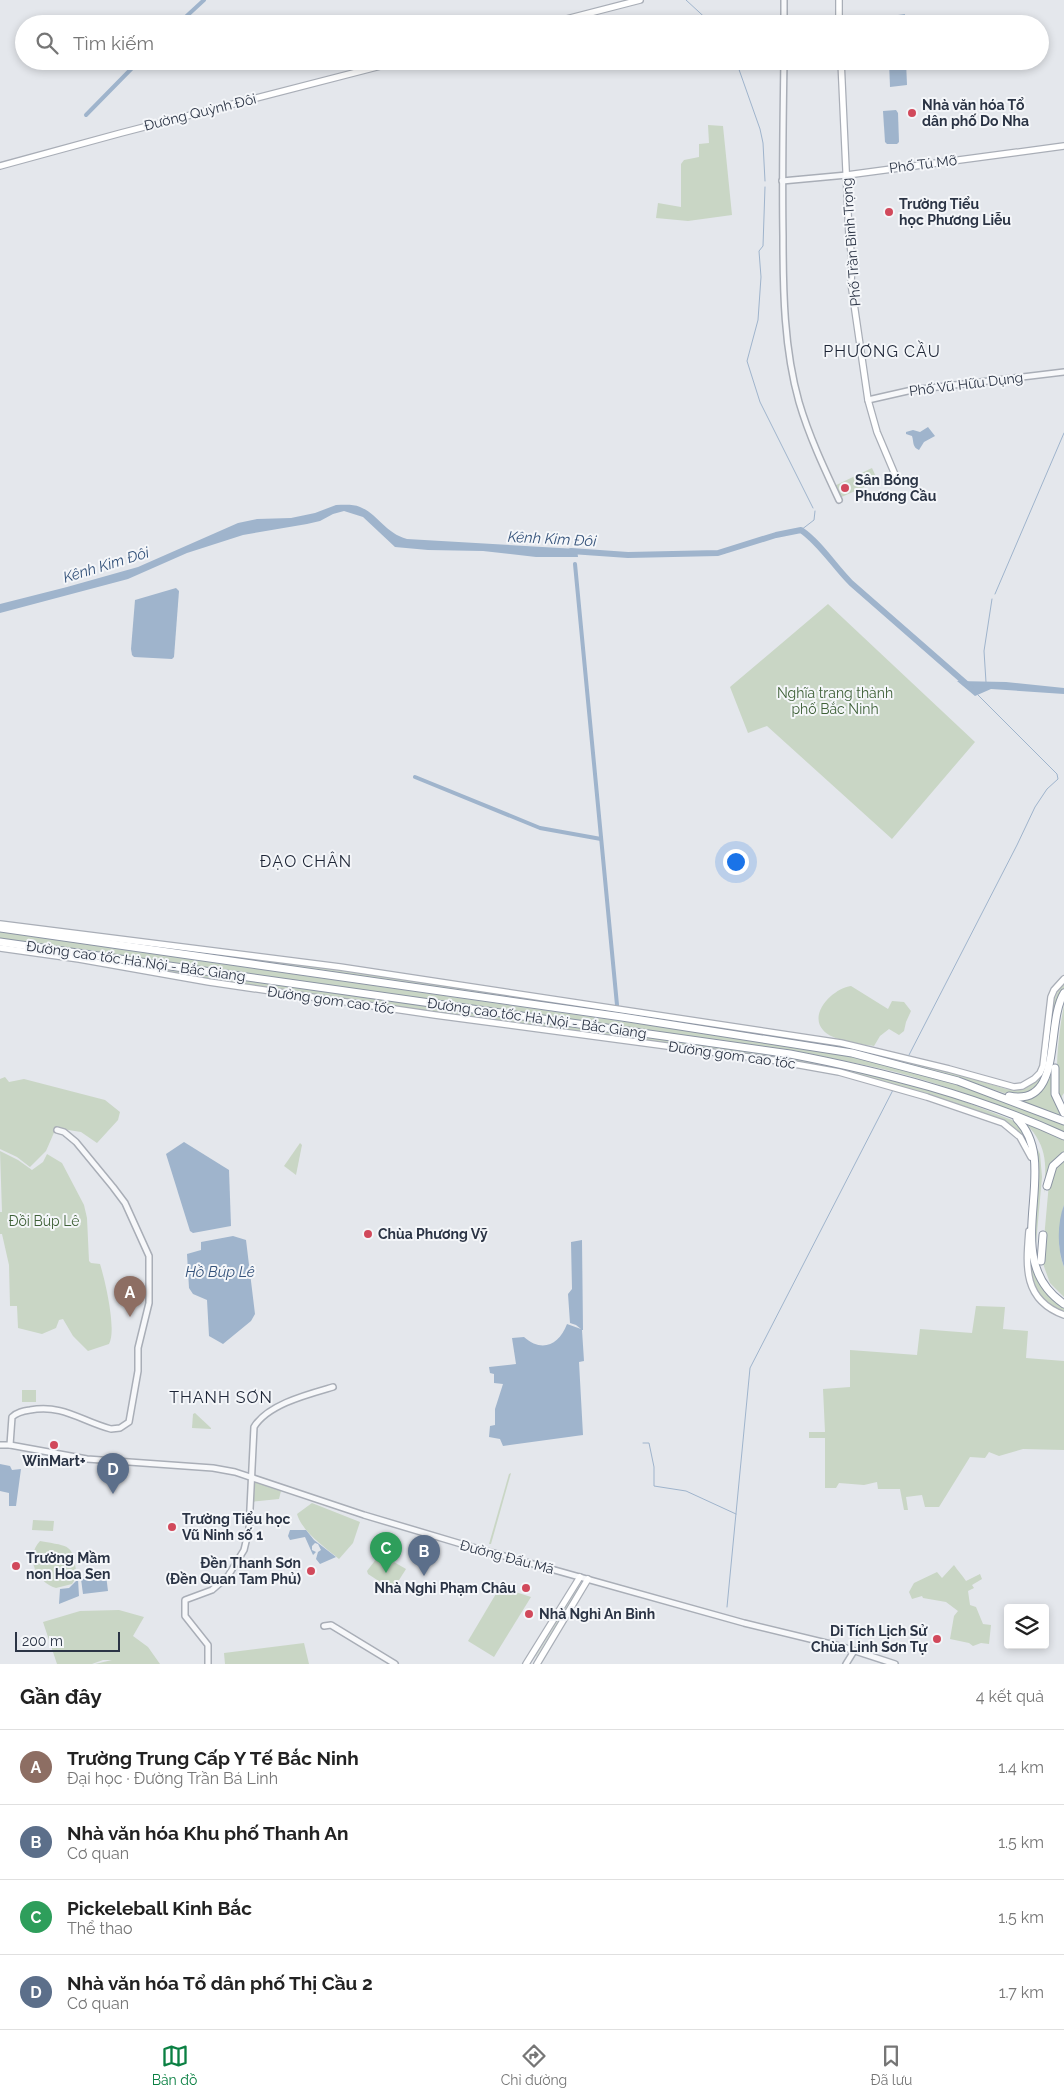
<!DOCTYPE html>
<html lang="vi">
<meta charset="utf-8">
<style>
:root{--surface:#fff;--page:#f6f6f6;--text:#222;--muted:#767676;--line:#e0e0e0;--accent:#0b8043}
body{margin:0;font-family:Raleway,sans-serif;background:var(--page);color:var(--text)}
.controls{position:absolute;right:15px;bottom:15px;display:grid;overflow:hidden;border-radius:5px;box-shadow:0 2px 8px #0003}
.controls button{width:45px;height:45px;display:grid;place-items:center;padding:0;border:0;border-bottom:1px solid var(--line);background:var(--surface);color:var(--text);font:25px sans-serif}
.scale{position:absolute;left:15px;bottom:12px;width:105px;box-sizing:border-box;padding-left:5px;border:2px solid #2b3445;border-top:0;font-size:14px;line-height:18px;white-space:nowrap;color:#2b3445;-webkit-text-stroke:4px #f4f6f9;paint-order:stroke}
.you{position:absolute;left:735px;top:861px;width:18px;height:18px;margin:-12px;border:4px solid #fff;border-radius:50%;background:#1a73e8;box-shadow:0 0 0 8px #1a73e833}
.badge{display:grid;place-items:center;width:32px;height:32px;border-radius:50%;background:var(--accent);color:#fff;font-size:16px;font-weight:700}
.pin{position:absolute;translate:-50% -41px;filter:drop-shadow(0 1px 2px #0008)}
.pin::after{content:'';position:absolute;top:26px;width:18px;height:15px;background:inherit;clip-path:polygon(0 0,100% 0,50% 100%)}
.list{margin:0;padding:0;list-style:none}
h2{display:flex;justify-content:space-between;align-items:center;height:65px;margin:0;padding:0 20px;font-size:21px}
h2 small{font-size:16px;font-weight:400;color:var(--muted)}
.list li{display:grid;grid-template-columns:32px 1fr auto;gap:15px;align-items:center;box-sizing:border-box;height:75px;padding:0 20px;border-top:1px solid var(--line)}
.list b{display:block;font-size:19px;white-space:nowrap}
.list p{margin:0;font-size:16px;white-space:nowrap;color:var(--muted)}
.list em{font-size:16px;font-style:normal;color:var(--muted)}
.icon{flex:none;width:28px;height:28px;fill:none;stroke:currentColor;stroke-width:2;stroke-linecap:round;stroke-linejoin:round}
.map{position:relative;flex:none;width:1064px;height:1664px;overflow:hidden}
.search{position:absolute;background:var(--surface);box-shadow:0 2px 8px #0003;left:15px;right:15px;top:15px;height:55px;display:flex;align-items:center;gap:12px;box-sizing:border-box;padding:0 18px;border-radius:28px;color:var(--muted);font-size:19px}
.sheet{height:365px;background:var(--surface)}
nav{display:flex;justify-content:space-around;align-items:center;box-sizing:border-box;height:70px;border-top:1px solid var(--line);background:var(--surface);font-size:14px;color:var(--muted)}
nav a{display:grid;justify-items:center;gap:2px}
nav .on{color:var(--accent)}
.map>svg:first-child{display:block}
.green{fill:#c9d6c5}
.water{fill:#9fb4cc}
.lines{fill:none;stroke-linecap:round;stroke-linejoin:round}
.stream{stroke:#9fb4cc;stroke-width:1}
.canal{stroke:#9fb4cc;stroke-width:4}
.river{stroke:#9fb4cc;stroke-width:6}
.tertiary-casing{stroke:#a9aeb7;stroke-width:8}
.secondary-casing{stroke:#a9aeb7;stroke-width:8}
.motorway-casing{stroke:#8b94a3;stroke-width:9}
.tertiary{stroke:#f7f8fa;stroke-width:5}
.secondary{stroke:#fff;stroke-width:5.5}
.motorway{stroke:#fff;stroke-width:7}
.poi-dot{fill:#d1495b;stroke:#f4f6f9;stroke-width:2}
.labels{text-anchor:middle;stroke-width:4;stroke-linejoin:round;paint-order:stroke}
.poi-label{font-size:14px;font-weight:bold;fill:#2b3445;stroke:#f4f6f9;text-anchor:start}
.street-label{font-size:14px;fill:#2b3445;stroke:#f4f6f9}
.park-label{font-size:14px;fill:#3f6138;stroke:#f4f6f9}
.water-label{font-size:15px;font-style:italic;fill:#34527a;stroke:#f4f6f9}
.quarter-label{font-size:16px;letter-spacing:1px;fill:#1d2536;stroke:#f4f6f9}
</style>
<div class="map">
<svg width="1064" height="1664" viewBox="0 0 1064 1664">
<rect width="100%" height="100%" fill="#e4e7ec"/>
<!-- green -->
<g class="green">
<polygon points="708,125 723,126 732,215 688,221 656,218 658,203 681,207 681,164 684,160 699,157 699,144 709,143"/>
<polygon points="872,468 878,481 837,499 832,487"/>
<polygon points="828,604 975,742 892,839 767,726 748,733 730,687"/>
<path d="M 0,932 L 814,1049 L 877,1062 L 927,1076 L 983,1093 L 1064,1125 L 1064,1132 C 1019,1113 974,1096 927,1081 C 889,1069 850,1062 811,1054 L 0,938 Z"/>
<polygon points="0,944 212,974 207,979"/>
<polygon points="228,955 497,993 496,997 226,958"/>
<polygon points="216,976 492,1014 491,1019 488,1020 214,980"/>
<path d="M 1064,983 L 1064,989 L 1056,1007 L 1045,1080 L 1026,1094 L 1010,1095 L 956,1077 L 862,1053 L 498,996 L 500,994 L 849,1048 L 947,1071 L 1006,1089 C 1026,1091 1039,1083 1046,1064 C 1049,1040 1047,1001 1064,983 Z"/>
<path d="M 851,986 L 888,1009 L 892,1001 L 904,1002 L 911,1011 L 906,1022 L 904,1031 L 899,1035 L 889,1029 L 880,1036 L 874,1046 C 860,1044 832,1041 823,1030 C 808,1013 834,988 851,986 Z"/>
<path d="M 1064,1005 L 1064,1093 L 1062,1096 L 1064,1110 C 1051,1090 1059,1030 1064,1005 Z"/>
<polygon points="495,1015 799,1058 929,1088 1012,1120 1030,1134 1040,1154 1042,1177 1035,1255 1045,1289 1064,1307 1064,1313 1046,1302 1036,1291 1029,1274 1035,1176 1032,1152 1022,1135 1008,1124 922,1092 839,1070 495,1021"/>
<path d="M 1052,1074 L 1053,1088 L 1064,1117 L 1017,1100 C 1033,1098 1045,1089 1052,1074 Z"/>
<polygon points="5,1077 9,1082 24,1079 105,1100 120,1112 118,1120 97,1143 81,1132 56,1128 46,1151 30,1167 17,1157 0,1149 0,1079"/>
<path d="M 1022,1120 L 1064,1138 L 1064,1153 L 1049,1170 L 1044,1193 C 1047,1162 1047,1143 1022,1120 Z"/>
<polygon points="300,1143 302,1145 296,1175 284,1166"/>
<path d="M 0,1151 L 18,1160 L 32,1170 L 43,1162 L 47,1154 L 62,1163 L 84,1205 L 87,1218 L 89,1261 L 91,1263 L 100,1264 C 105,1280 117,1330 109,1344 L 88,1351 L 73,1336 L 63,1319 L 59,1320 L 56,1328 L 42,1334 L 18,1328 L 17,1306 L 10,1306 L 9,1265 L 2,1234 L 0,1234 L 0,1212 L 2,1212 Z"/>
<polygon points="1064,1157 1064,1205 1059,1242 1061,1258 1064,1267 1064,1297 1050,1283 1042,1261 1049,1183 1056,1163"/>
<polygon points="976,1306 1005,1307 1003,1329 1028,1331 1026,1358 1064,1361 1064,1450 1023,1449 999,1456 989,1452 985,1458 970,1457 939,1507 925,1507 922,1495 906,1497 908,1510 904,1510 900,1489 878,1489 877,1482 864,1485 839,1483 836,1488 825,1488 825,1438 809,1438 809,1432 825,1432 823,1389 850,1387 850,1350 917,1355 920,1329 972,1333"/>
<rect x="22" y="1390" width="14" height="12"/>
<polygon points="195,1413 211,1428 211,1429 192,1428 193,1414"/>
<polygon points="511,1473 491,1544 489,1544 509,1474"/>
<polygon points="254,1482 281,1491 279,1499 250,1502"/>
<path d="M 312,1503 L 360,1522 L 353,1543 L 339,1559 C 325,1547 303,1533 297,1514 Z"/>
<polygon points="33,1520 54,1521 53,1531 32,1530"/>
<path d="M 40,1541 C 72,1547 72,1543 77,1576 L 72,1584 L 56,1588 C 37,1582 24,1558 40,1541 Z"/>
<polygon points="380,1554 406,1569 394,1588 391,1589 368,1574 367,1571"/>
<path d="M 954,1565 C 958,1571 962,1575 966,1581 L 980,1574 L 982,1579 L 972,1585 L 974,1588 L 968,1591 L 970,1605 L 976,1607 L 983,1624 L 991,1625 L 989,1644 L 981,1643 L 973,1646 L 969,1643 L 950,1639 L 954,1616 L 958,1611 L 946,1602 L 923,1598 L 922,1596 L 912,1599 L 909,1592 L 914,1583 L 937,1572 L 942,1578 Z"/>
<polygon points="579,1586 580,1587 536,1657 536,1656"/>
<polygon points="500,1587 531,1597 494,1657 468,1641"/>
<polygon points="119,1610 144,1617 133,1636 148,1647 160,1664 95,1664 112,1660 103,1660 92,1664 57,1664 43,1622 80,1611"/>
<polygon points="304,1643 309,1664 225,1664 224,1653"/>
</g>
<!-- water -->
<g class="water">
<polygon points="905,14 904,24 890,24 891,16"/>
<polygon points="889,61 906,61 907,85 890,87"/>
<polygon points="896,110 898,113 899,142 897,144 887,144 885,142 883,111"/>
<path d="M 928,427 L 935,436 L 924,442 L 919,450 C 912,447 914,442 912,436 L 906,434 L 906,432 L 913,430 L 920,432 Z"/>
<path d="M 336,505 C 344,505 353,504 360,507 C 378,514 385,533 407,539 L 577,549 L 578,557 L 536,557 L 483,551 L 428,550 L 395,547 L 363,517 L 344,511 L 333,514 L 320,521 L 307,524 L 243,535 L 187,553 L 128,579 L 0,613 L 0,604 L 67,587 L 138,567 L 238,523 L 257,519 L 291,518 L 315,513 Z"/>
<polygon points="176,588 179,591 174,657 172,659 134,657 132,655 131,649 135,600"/>
<polygon points="957,681 1006,682 1064,688 1064,694 991,689 975,696"/>
<polygon points="184,1142 229,1170 231,1226 193,1233 190,1231 166,1154"/>
<path d="M 1064,1205 L 1064,1267 C 1057,1249 1057,1223 1064,1205 Z"/>
<polygon points="233,1236 246,1240 255,1314 251,1321 223,1344 209,1336 207,1300 193,1294 189,1288 187,1254 201,1250 201,1242"/>
<path d="M 582,1240 L 583,1330 L 582,1330 L 584,1361 L 579,1362 L 583,1435 L 503,1446 L 500,1439 L 489,1437 L 490,1426 L 495,1425 L 495,1409 L 503,1384 L 494,1383 L 494,1374 L 490,1373 L 489,1367 L 516,1364 L 512,1338 L 524,1337 C 542,1353 559,1345 567,1324 L 581,1329 L 576,1325 L 570,1323 L 568,1294 L 572,1289 L 571,1242 Z"/>
<polygon points="0,1464 10,1466 12,1470 21,1469 16,1506 9,1506 9,1493 0,1491"/>
<polygon points="290,1530 306,1530 314,1540 336,1557 320,1564 316,1559 318,1552 321,1550 318,1544 315,1543 312,1546 312,1550 316,1552 313,1555 305,1537 290,1540 288,1536"/>
<polygon points="106,1575 108,1591 83,1594 81,1579"/>
<polygon points="78,1579 79,1596 59,1604 60,1589 69,1588"/>
</g>
<g class="lines">
<!-- stream -->
<g class="stream">
<polyline points="686,0 712,24"/>
<polyline points="736,61 760,129 763,143 765,181"/>
<polyline points="765,187 763,246 759,251 761,277 758,320 747,361 760,402 813,508"/>
<polyline points="801,530 814,520 815,511"/>
<polyline points="995,594 1064,433"/>
<polyline points="986,682 984,651 992,599"/>
<polyline points="909,1055 1017,845 1035,807 1047,789 1058,779 1057,774 978,695"/>
<polyline points="643,1443 649,1443 654,1467 654,1486 686,1491 736,1514"/>
<polyline points="727,1607 750,1368 893,1090"/>
</g>
<!-- canal -->
<g class="canal">
<polyline points="178,24 204,0"/>
<polyline points="86,115 139,61"/>
<polyline points="575,564 617,1005"/>
<polyline points="415,777 540,828 601,839"/>
</g>
<!-- river -->
<path class="river" d="M 571,551 L 628,555 L 718,553 L 776,535 L 801,530 C 820,543 834,566 851,583 L 970,687"/>
<defs>
<g id="tertiary">
<polyline points="784,24 784,0"/>
<path d="M 784,61 C 783,119 782,178 783,236 C 783,291 784,349 799,402 C 809,436 824,468 839,500"/>
<polyline points="782,181 847,175"/>
<polyline points="868,400 912,390 1064,372"/>
<polyline points="0,1445 10,1445 87,1459 213,1468 235,1472 364,1515 458,1543 744,1623 843,1647 895,1664"/>
<path d="M 10,1445 L 12,1417 C 17,1412 23,1411 30,1410 C 63,1404 81,1421 111,1429 L 120,1428 L 129,1422 L 138,1371 L 138,1348 L 149,1303 L 149,1256 L 125,1203 L 113,1187 L 76,1142 L 64,1132 L 57,1130"/>
<polyline points="324,1626 331,1625 395,1664"/>
<path d="M 208,1664 L 208,1645 L 185,1616 L 185,1600 L 212,1590 L 228,1576 L 244,1550 L 249,1529 L 254,1427 C 268,1404 309,1394 333,1387"/>
<polyline points="846,1664 854,1651"/>
</g>
<g id="secondary">
<polyline points="839,0 839,24"/>
<polyline points="547,24 640,0"/>
<polyline points="841,61 849,235 852,260 851,283 868,400 877,432 896,477"/>
<polyline points="0,166 121,133 400,61"/>
<polyline points="847,175 1064,146"/>
<polyline points="0,924 340,967 841,1043 949,1069 1014,1087 1022,1086 1034,1079 1040,1073 1043,1066 1051,997 1054,990 1064,979"/>
<polyline points="0,948 79,959 209,982 435,1015 772,1060 839,1072 927,1097 1003,1123 1020,1137 1031,1157"/>
<path d="M 1029,1231 C 1026,1267 1023,1300 1064,1315"/>
<polyline points="526,1664 580,1577"/>
<polyline points="537,1664 588,1579"/>
</g>
<g id="motorway">
<polyline points="0,928 622,1017 852,1053 958,1081 1064,1121"/>
<path d="M 0,942 L 790,1054 C 884,1072 977,1096 1064,1136"/>
<polyline points="1055,1068 1055,1094 1064,1113"/>
<path d="M 1009,1096 C 1064,1108 1045,1024 1064,993"/>
<path d="M 1017,1119 C 1064,1166 996,1258 1064,1304"/>
<polyline points="1047,1186 1053,1166 1064,1156"/>
<polyline points="1041,1261 1043,1235"/>
</g>
</defs>
<!-- tertiary casing -->
<use href="#tertiary" class="tertiary-casing"/>
<!-- secondary casing -->
<use href="#secondary" class="secondary-casing"/>
<!-- motorway casing -->
<use href="#motorway" class="motorway-casing"/>
<!-- tertiary -->
<use href="#tertiary" class="tertiary"/>
<!-- secondary -->
<use href="#secondary" class="secondary"/>
<!-- motorway -->
<use href="#motorway" class="motorway"/>
</g>
<!-- markers -->
<g class="poi-dot">
<circle cx="912" cy="113" r="5"/>
<circle cx="889" cy="212" r="5"/>
<circle cx="845" cy="488" r="5"/>
<circle cx="368" cy="1234" r="5"/>
<circle cx="54" cy="1445" r="5"/>
<circle cx="172" cy="1527" r="5"/>
<circle cx="16" cy="1566" r="5"/>
<circle cx="311" cy="1571" r="5"/>
<circle cx="526" cy="1588" r="5"/>
<circle cx="529" cy="1614" r="5"/>
<circle cx="937" cy="1639" r="5"/>
</g>
<g class="labels">
<!-- poi labels -->
<g class="poi-label">
<text x="922" y="110">Nhà văn hóa Tổ<tspan x="922" dy="16">dân phố Do Nha</tspan></text>
<text x="899" y="209">Trường Tiểu<tspan x="899" dy="16">học Phương Liễu</tspan></text>
<text x="855" y="485">Sân Bóng<tspan x="855" dy="16">Phương Cầu</tspan></text>
<text x="378" y="1239">Chùa Phương Vỹ</text>
<text x="54" y="1466" text-anchor="middle">WinMart+</text>
<text x="182" y="1524">Trường Tiểu học<tspan x="182" dy="16">Vũ Ninh số 1</tspan></text>
<text x="26" y="1563">Trường Mầm<tspan x="26" dy="16">non Hoa Sen</tspan></text>
<text x="301" y="1568" text-anchor="end">Đền Thanh Sơn<tspan x="301" dy="16">(Đền Quan Tam Phủ)</tspan></text>
<text x="516" y="1593" text-anchor="end">Nhà Nghỉ Phạm Châu</text>
<text x="539" y="1619">Nhà Nghỉ An Bình</text>
<text x="927" y="1636" text-anchor="end">Di Tích Lịch Sử<tspan x="927" dy="16">Chùa Linh Sơn Tự</tspan></text>
</g>
<!-- street labels -->
<g class="street-label">
<text transform="translate(200 112) rotate(-14)" y="5">Đường Quỳnh Đôi</text>
<text transform="translate(923 164) rotate(-7)" y="5">Phố Tú Mỡ</text>
<text transform="translate(851 242) rotate(-94)" y="5">Phố Trần Bình Trọng</text>
<text transform="translate(966 384) rotate(-7)" y="5">Phố Vũ Hữu Dụng</text>
<text transform="translate(136 961) rotate(8)" y="5">Đường cao tốc Hà Nội - Bắc Giang</text>
<text transform="translate(331 1000) rotate(8)" y="5">Đường gom cao tốc</text>
<text transform="translate(537 1018) rotate(8)" y="5">Đường cao tốc Hà Nội - Bắc Giang</text>
<text transform="translate(732 1055) rotate(8)" y="5">Đường gom cao tốc</text>
<text transform="translate(507 1557) rotate(15)" y="5">Đường Đấu Mã</text>
</g>
<!-- park labels -->
<g class="park-label">
<text x="835" y="698">Nghĩa trang thành<tspan x="835" dy="16">phố Bắc Ninh</tspan></text>
<text x="44" y="1226">Đồi Búp Lê</text>
</g>
<!-- water labels -->
<g class="water-label">
<text transform="translate(552 539) rotate(3)" y="5">Kênh Kim Đôi</text>
<text transform="translate(106 565) rotate(-17)" y="5">Kênh Kim Đôi</text>
<text x="220" y="1277">Hồ Búp Lê</text>
</g>
<!-- quarter labels -->
<g class="quarter-label">
<text x="882" y="357">PHƯƠNG CẦU</text>
<text x="306" y="867">ĐẠO CHÂN</text>
<text x="221" y="1403">THANH SƠN</text>
</g>
</g>
</svg>
<div class="controls">
<button><svg class="icon" aria-label="layers" viewBox="0 0 24 24"><path d="M12 4l9 5-9 5-9-5zM3 14l9 5 9-5"/></svg></button>
</div>
<div class="scale">200 m</div>
<div class="you"></div>
<div class="pin badge" style="left:130px;top:1317px;background:#8d6e63">A</div>
<div class="pin badge" style="left:424px;top:1576px;background:#5c6f8a">B</div>
<div class="pin badge" style="left:386px;top:1573px;background:#2e9e5b">C</div>
<div class="pin badge" style="left:113px;top:1494px;background:#5c6f8a">D</div>
<div class="search"><svg class="icon" aria-label="search" viewBox="0 0 24 24"><circle cx="10" cy="10" r="6"/><path d="M15 15l6 6"/></svg>Tìm kiếm</div>
</div>
<section class="sheet">
<h2>Gần đây<small>4 kết quả</small></h2>
<ul class="list">
<li><span class="badge" style="background:#8d6e63">A</span><div><b>Trường Trung Cấp Y Tế Bắc Ninh</b><p>Đại học · Đường Trần Bá Linh</p></div><em>1.4 km</em></li>
<li><span class="badge" style="background:#5c6f8a">B</span><div><b>Nhà văn hóa Khu phố Thanh An</b><p>Cơ quan</p></div><em>1.5 km</em></li>
<li><span class="badge" style="background:#2e9e5b">C</span><div><b>Pickeleball Kinh Bắc</b><p>Thể thao</p></div><em>1.5 km</em></li>
<li><span class="badge" style="background:#5c6f8a">D</span><div><b>Nhà văn hóa Tổ dân phố Thị Cầu 2</b><p>Cơ quan</p></div><em>1.7 km</em></li>
</ul>
</section>
<nav>
<a class="on"><svg class="icon" aria-label="map" viewBox="0 0 24 24"><path d="M3 6l6-2 6 2 6-2v14l-6 2-6-2-6 2zM9 4v14M15 6v14"/></svg>Bản đồ</a>
<a><svg class="icon" aria-label="directions" viewBox="0 0 24 24"><path d="M12 3l9 9-9 9-9-9zM9 14v-3h6M13 9l2 2-2 2"/></svg>Chỉ đường</a>
<a><svg class="icon" aria-label="saved" viewBox="0 0 24 24"><path d="M7 4h10v16l-5-4-5 4z"/></svg>Đã lưu</a>
</nav>
